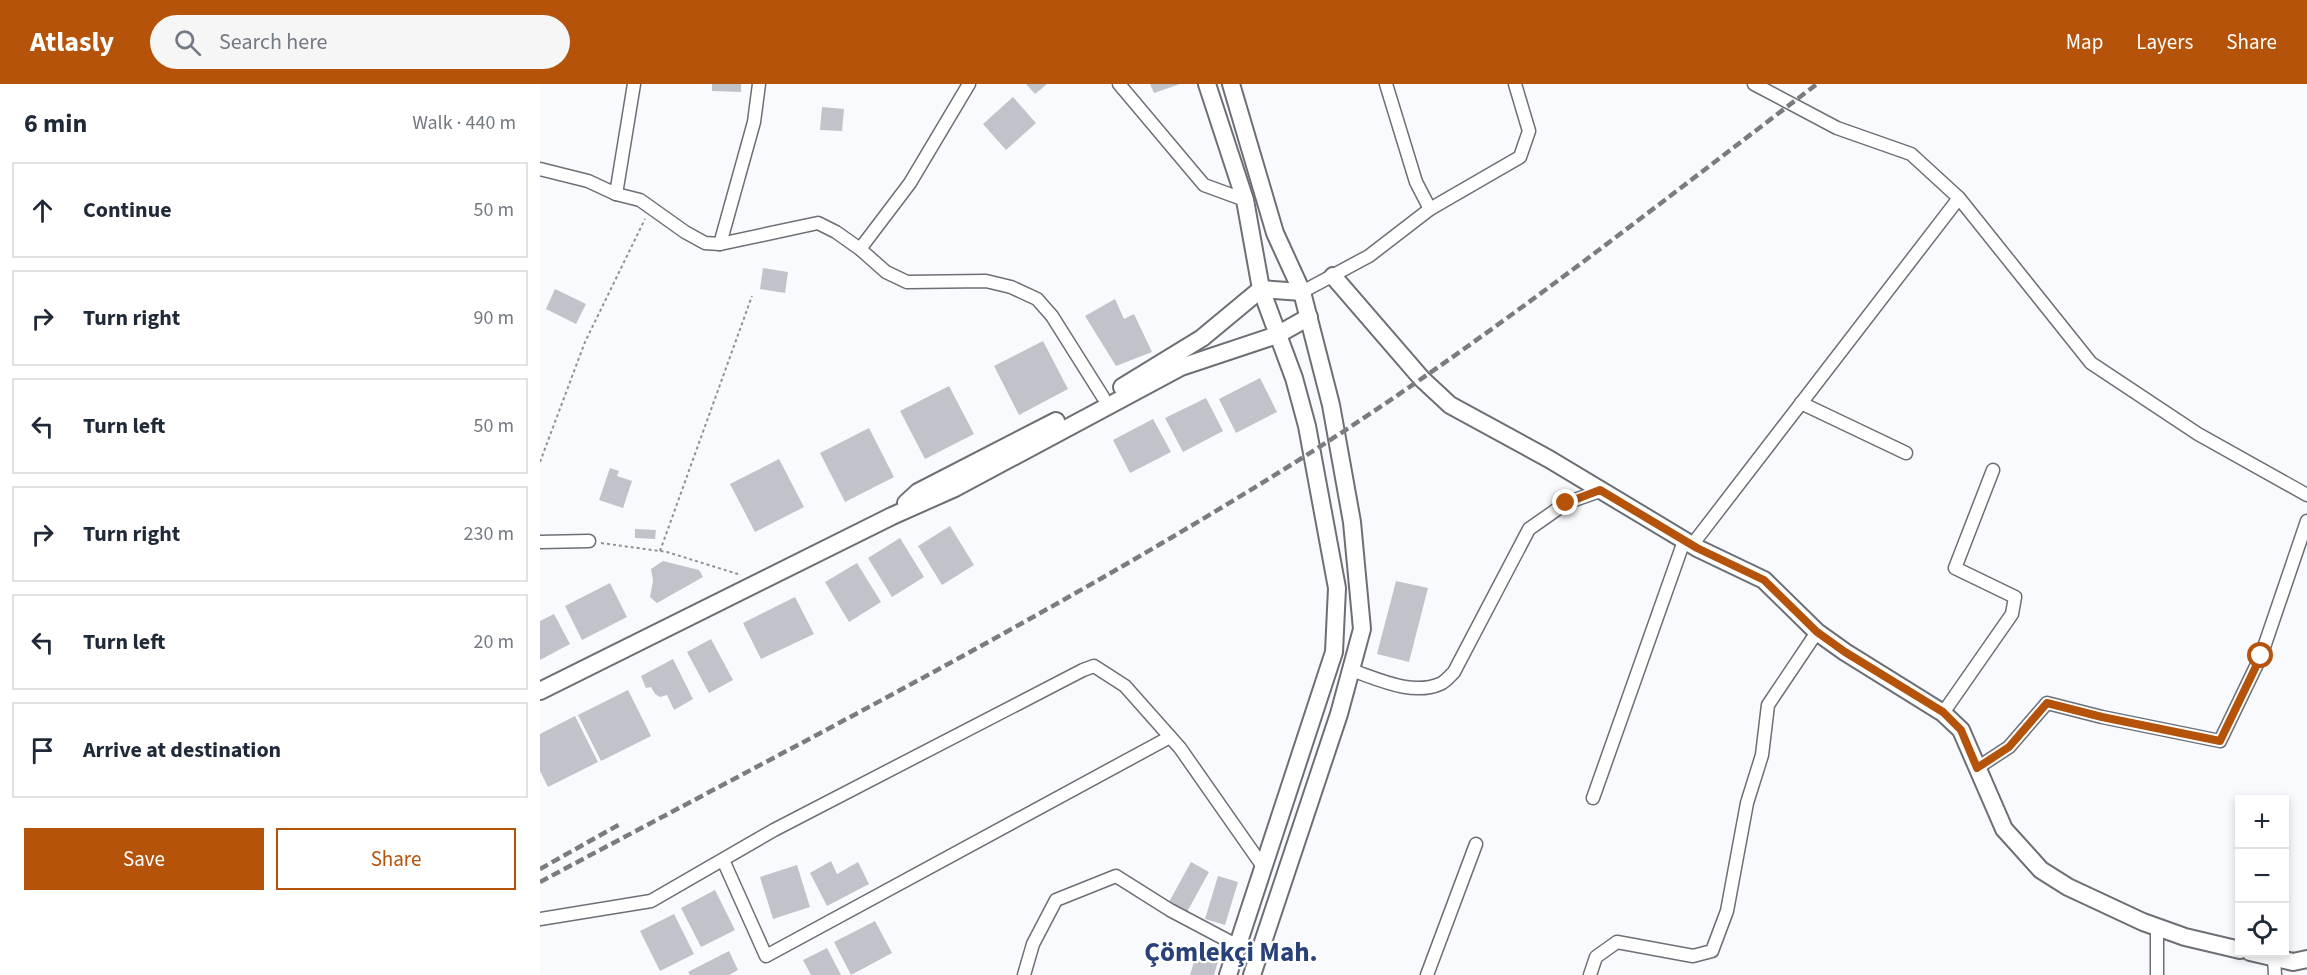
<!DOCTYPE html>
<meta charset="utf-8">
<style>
:root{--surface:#fff;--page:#f6f6f7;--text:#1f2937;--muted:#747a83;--line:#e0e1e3;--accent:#b45309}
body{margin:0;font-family:"Source Sans 3",sans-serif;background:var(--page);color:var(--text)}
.controls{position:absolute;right:18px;bottom:18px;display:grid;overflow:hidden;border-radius:0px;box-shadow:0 3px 9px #0003}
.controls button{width:54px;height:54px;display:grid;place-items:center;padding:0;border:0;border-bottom:2px solid var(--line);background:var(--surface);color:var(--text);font:30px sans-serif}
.stop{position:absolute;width:18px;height:18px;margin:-14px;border:4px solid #b45309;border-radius:50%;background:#fff}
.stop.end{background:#b45309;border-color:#fff;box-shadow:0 2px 6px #0008}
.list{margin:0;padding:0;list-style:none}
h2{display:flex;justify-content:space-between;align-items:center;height:78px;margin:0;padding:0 24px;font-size:26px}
h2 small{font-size:20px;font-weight:400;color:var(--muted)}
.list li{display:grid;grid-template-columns:39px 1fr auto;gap:18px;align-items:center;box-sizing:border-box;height:96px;margin:0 12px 12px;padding:0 12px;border:2px solid var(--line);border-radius:0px}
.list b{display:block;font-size:22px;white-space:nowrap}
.list em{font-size:20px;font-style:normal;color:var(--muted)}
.actions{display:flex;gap:12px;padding:18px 24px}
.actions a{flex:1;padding:14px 0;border:2px solid var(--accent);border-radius:0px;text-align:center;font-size:21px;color:var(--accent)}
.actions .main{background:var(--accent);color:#fff}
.icon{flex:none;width:33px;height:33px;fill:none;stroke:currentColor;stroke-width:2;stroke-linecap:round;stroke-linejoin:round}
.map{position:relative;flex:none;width:1767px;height:891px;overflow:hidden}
header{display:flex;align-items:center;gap:36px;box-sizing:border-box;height:84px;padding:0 30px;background:var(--accent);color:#fff}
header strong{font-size:28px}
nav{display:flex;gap:33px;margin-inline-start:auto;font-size:21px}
.search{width:420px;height:54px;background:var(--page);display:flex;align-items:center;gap:15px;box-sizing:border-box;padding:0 21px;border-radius:33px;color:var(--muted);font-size:22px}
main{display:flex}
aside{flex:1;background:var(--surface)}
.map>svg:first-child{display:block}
.building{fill:#c0c3c9}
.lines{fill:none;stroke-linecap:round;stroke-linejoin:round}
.street-casing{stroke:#6c6f74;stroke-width:15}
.secondary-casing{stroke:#6c6f74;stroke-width:20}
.path{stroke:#8f9194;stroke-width:2;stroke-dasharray:3 3;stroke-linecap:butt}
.street{stroke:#fff;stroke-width:12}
.secondary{stroke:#fff;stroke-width:16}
.rail{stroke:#7b7c7f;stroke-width:4.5;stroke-dasharray:9 4.5;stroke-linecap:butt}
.route{stroke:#b45309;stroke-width:8}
.labels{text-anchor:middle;stroke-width:4.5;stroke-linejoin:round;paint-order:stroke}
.district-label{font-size:27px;font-weight:bold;fill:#284179;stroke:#fff}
</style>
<header>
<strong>Atlasly</strong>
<div class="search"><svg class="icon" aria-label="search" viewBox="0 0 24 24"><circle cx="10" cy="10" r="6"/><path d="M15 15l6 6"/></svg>Search here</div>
<nav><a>Map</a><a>Layers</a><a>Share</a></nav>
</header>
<main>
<aside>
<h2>6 min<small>Walk · 440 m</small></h2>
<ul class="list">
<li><svg class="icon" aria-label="ahead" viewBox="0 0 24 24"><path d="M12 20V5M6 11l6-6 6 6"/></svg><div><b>Continue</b></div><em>50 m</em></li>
<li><svg class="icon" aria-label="right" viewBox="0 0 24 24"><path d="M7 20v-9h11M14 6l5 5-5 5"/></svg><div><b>Turn right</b></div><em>90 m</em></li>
<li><svg class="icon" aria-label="left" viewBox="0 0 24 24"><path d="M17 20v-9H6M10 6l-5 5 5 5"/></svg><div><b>Turn left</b></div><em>50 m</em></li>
<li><svg class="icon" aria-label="right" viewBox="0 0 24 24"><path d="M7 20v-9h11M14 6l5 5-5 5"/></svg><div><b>Turn right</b></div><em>230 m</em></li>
<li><svg class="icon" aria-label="left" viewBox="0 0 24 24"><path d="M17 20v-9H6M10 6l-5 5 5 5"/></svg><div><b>Turn left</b></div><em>20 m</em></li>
<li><svg class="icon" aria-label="arrive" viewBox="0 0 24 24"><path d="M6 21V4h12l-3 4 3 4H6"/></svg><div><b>Arrive at destination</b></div></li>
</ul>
<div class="actions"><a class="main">Save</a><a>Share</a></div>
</aside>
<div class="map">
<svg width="1767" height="891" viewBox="0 0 1767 891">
<rect width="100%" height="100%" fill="#f8fafe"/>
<!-- building -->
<g class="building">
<polygon points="172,0 201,0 201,8 172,7"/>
<polygon points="486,0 507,0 495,10"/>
<polygon points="610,0 640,0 614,9"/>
<polygon points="473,13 496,39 466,66 443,40"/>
<polygon points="282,23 304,25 302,47 280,46"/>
<polygon points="223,184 248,188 245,209 220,205"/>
<polygon points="15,205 46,220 36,240 6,225"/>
<polygon points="575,215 584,235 594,230 612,268 576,282 545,232"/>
<polygon points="503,257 528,305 479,331 454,282"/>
<polygon points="720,294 737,328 696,349 679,315"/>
<polygon points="409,302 434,350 385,375 360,327"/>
<polygon points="666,314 683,347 643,368 625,334"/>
<polygon points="613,335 631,368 590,389 573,356"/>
<polygon points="329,344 354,393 305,418 280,369"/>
<polygon points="239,375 264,423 215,448 190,400"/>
<polygon points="70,384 79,387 77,392 92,397 83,424 59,416"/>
<polygon points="410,442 434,481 402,501 378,462"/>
<polygon points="95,445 116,446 115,455 95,454"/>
<polygon points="360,454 384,493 352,513 328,474"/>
<polygon points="123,477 159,486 163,493 117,519 110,513 113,497 111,485"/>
<polygon points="317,479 341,518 309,538 285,498"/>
<polygon points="856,497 888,504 869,578 837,570"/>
<polygon points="70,499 87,533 42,556 25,522"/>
<polygon points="255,513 274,550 221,575 203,539"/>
<polygon points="14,530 30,560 0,576 0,537"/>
<polygon points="171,555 193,596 169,609 147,568"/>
<polygon points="133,575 153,615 134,626 127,611 120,613 115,610 111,603 106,604 101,592"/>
<polygon points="88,606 111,652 61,677 38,631"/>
<polygon points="35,632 58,678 8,703 0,687 0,650"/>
<polygon points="291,777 297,790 318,778 329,800 287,822 270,789"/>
<polygon points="651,778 669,788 647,828 629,818"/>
<polygon points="257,781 270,823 233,835 220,793"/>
<polygon points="678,792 698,798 685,841 665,835"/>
<polygon points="175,806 195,846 161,863 141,824"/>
<polygon points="134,830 154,870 120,887 100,847"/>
<polygon points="335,837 352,869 311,891 294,858"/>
<polygon points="287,864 301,891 271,891 263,876"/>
<polygon points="658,864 680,871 674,891 650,891"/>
<polygon points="189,867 198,886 189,891 150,891 148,888"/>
</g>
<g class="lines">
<defs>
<g id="street">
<polyline points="579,0 664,101 705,116"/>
<polyline points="846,0 876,98 890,125"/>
<polyline points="1214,0 1297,44 1371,70 1419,114 1551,279 1658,350 1767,411"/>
<polyline points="0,85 48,97 76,110 100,116 145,148 165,159 180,160 278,139 296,148 320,165 346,188 367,198 446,197 471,203 497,215 512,232 563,313"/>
<polyline points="76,110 94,0"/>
<polyline points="180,160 214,38 219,0"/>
<polyline points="320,165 370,99 429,0"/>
<polyline points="762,208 829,172 890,125 980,73 989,47 975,0"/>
<polyline points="1261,319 1366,369"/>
<polyline points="0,458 49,457"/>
<polyline points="1152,461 1419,114"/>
<path d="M 811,586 C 838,595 872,612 900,600 C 905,598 910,592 914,588 L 989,445 L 1026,419 L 1060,407"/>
<polyline points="1403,629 1472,530 1475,513 1415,484 1453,386"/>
<polyline points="1437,684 1469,663 1507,619 1562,633 1680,657 1721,572 1767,437"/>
<polyline points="1053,714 1144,457"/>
<polyline points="183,776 226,872 630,653"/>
<polyline points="0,835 111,817 234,746 543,586 554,582 585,602 640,664 724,784"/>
<polyline points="1734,874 1735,891"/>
<polyline points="484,891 493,860 516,816 576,792 630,826 698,862"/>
<polyline points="887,891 936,760"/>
<polyline points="1050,891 1056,873 1077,858 1153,872 1172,867 1187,827 1207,719 1222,671 1228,621 1277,548"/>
<polyline points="1617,891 1617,843"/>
</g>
<g id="secondary">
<polyline points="667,0 705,116 721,205 754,294 767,342 797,504 794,568 688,891"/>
<polyline points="691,0 735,149 762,208 791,321 812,438 822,545 799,630 712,891"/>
<polyline points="793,192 882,295 910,321 1009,375 1157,464 1224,496 1277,548 1305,568 1403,629 1421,646 1464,745 1501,786 1528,803 1603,838 1645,853 1700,866"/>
<polyline points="582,303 662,254 721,205 762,208"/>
<polyline points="366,419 378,408 516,337"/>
<polyline points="0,607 352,432 415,404 641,283 737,251 769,233"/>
<polyline points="1710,868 1753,878 1767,875"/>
</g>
</defs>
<!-- street casing -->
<use href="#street" class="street-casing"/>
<!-- secondary casing -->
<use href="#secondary" class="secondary-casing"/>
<!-- path -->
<g class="path">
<polyline points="0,378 45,258 105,135"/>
<polyline points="61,459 127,468 201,491"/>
<polyline points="120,467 212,212"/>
</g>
<!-- street -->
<use href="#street" class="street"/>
<!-- secondary -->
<use href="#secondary" class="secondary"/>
<!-- rail -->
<g class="rail">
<polyline points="0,785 82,739"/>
<path d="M 0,798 C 256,661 516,529 762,374 C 941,261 1108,128 1277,0"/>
</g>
</g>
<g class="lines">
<!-- route -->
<polyline class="route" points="1026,419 1060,406 1157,464 1224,496 1277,548 1305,568 1403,628 1421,646 1437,684 1469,663 1507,619 1562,633 1680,657 1721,572"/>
</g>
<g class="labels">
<!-- district labels -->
<g class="district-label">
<text x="691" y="877">Çömlekçi Mah.</text>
</g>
</g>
</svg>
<div class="controls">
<button>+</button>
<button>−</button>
<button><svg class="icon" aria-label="locate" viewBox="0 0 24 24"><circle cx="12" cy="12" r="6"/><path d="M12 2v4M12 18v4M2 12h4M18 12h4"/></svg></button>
</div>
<div class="stop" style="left:1721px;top:572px"></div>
<div class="stop end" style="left:1026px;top:419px"></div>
</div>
</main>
